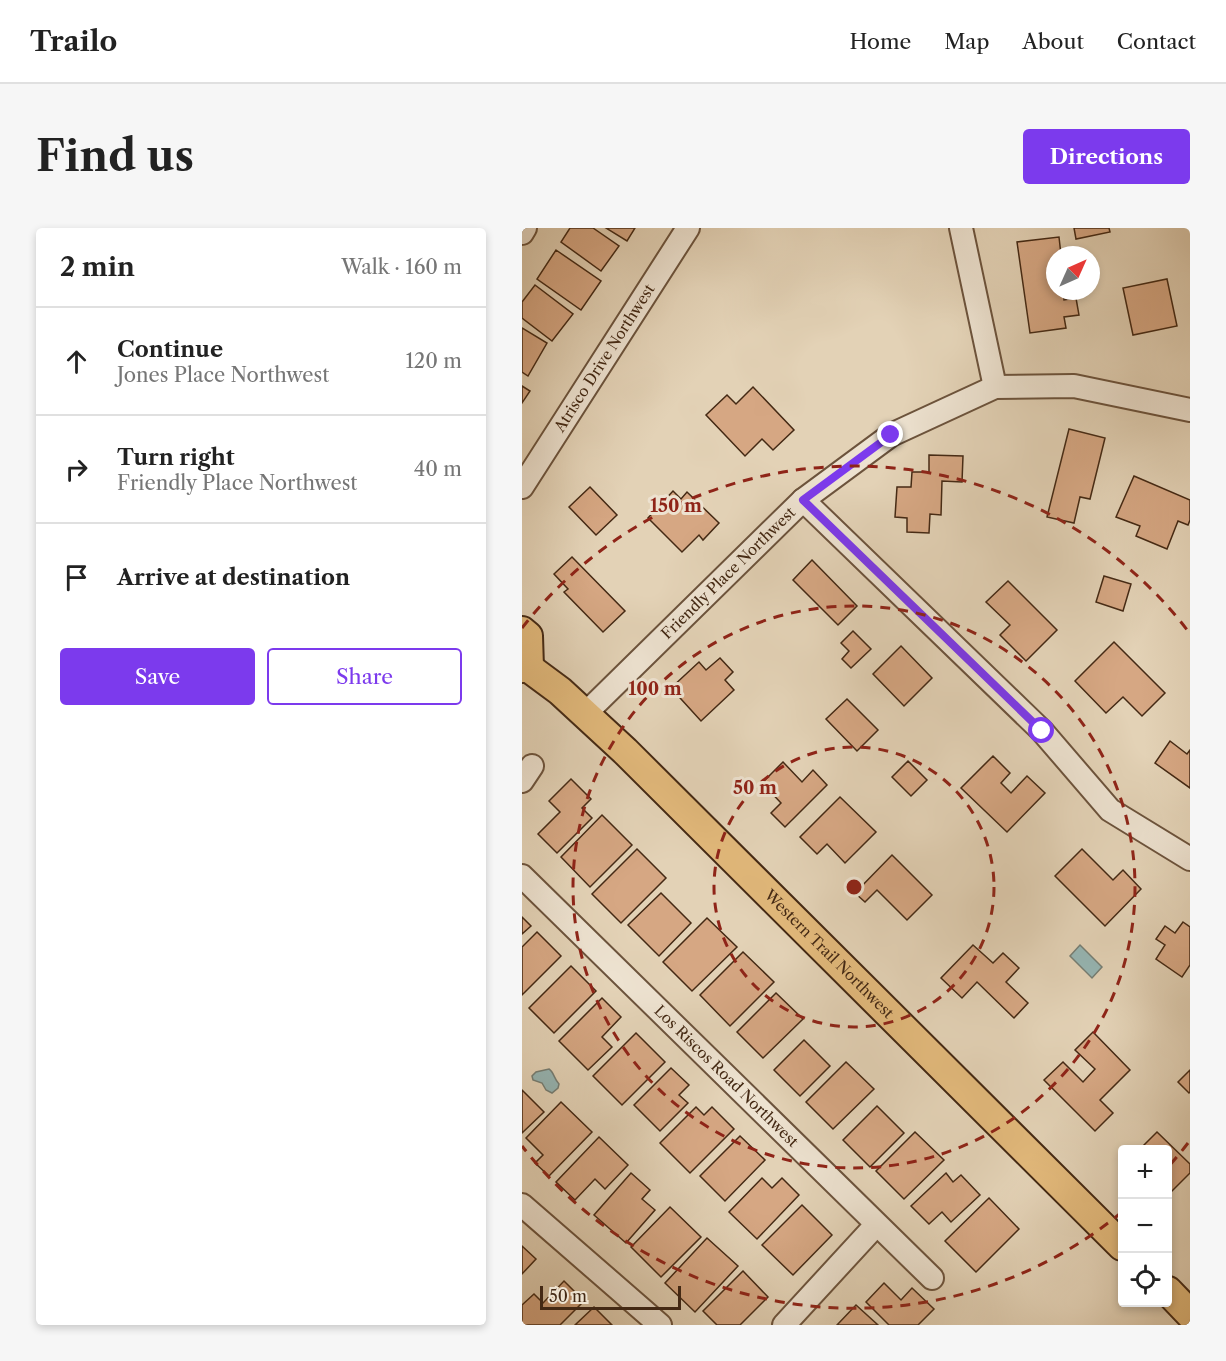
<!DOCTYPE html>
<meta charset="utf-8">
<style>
:root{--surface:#fff;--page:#f6f6f6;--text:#222;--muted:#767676;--line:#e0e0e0;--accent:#7c3aed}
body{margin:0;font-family:"Libre Caslon Text",serif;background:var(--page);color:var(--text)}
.controls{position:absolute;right:18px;bottom:18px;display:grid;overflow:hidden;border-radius:6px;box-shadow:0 3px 9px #0003}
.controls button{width:54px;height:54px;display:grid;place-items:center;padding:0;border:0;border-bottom:2px solid var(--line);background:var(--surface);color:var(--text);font:30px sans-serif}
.compass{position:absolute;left:524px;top:18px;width:54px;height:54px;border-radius:50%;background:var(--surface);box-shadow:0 3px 9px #0003;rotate:45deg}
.scale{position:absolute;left:18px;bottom:15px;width:141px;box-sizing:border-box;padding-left:6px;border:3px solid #442914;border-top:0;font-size:16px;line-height:21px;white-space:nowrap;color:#442914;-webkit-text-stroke:4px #ede2d0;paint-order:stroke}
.stop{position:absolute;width:18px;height:18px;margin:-14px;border:4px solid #7c3aed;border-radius:50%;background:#fff}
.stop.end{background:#7c3aed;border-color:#fff;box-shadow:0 2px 6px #0008}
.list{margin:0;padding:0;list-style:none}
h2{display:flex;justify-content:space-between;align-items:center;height:78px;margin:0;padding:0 24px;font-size:26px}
h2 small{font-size:20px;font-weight:400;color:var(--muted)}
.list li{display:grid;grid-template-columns:39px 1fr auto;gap:18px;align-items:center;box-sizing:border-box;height:108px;padding:0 24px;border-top:2px solid var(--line)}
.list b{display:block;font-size:22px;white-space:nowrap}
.list p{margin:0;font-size:20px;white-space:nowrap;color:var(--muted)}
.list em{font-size:20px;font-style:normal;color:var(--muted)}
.actions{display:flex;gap:12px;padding:18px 24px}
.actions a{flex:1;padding:14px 0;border:2px solid var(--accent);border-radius:6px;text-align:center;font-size:21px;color:var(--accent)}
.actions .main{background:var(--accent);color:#fff}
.icon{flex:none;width:33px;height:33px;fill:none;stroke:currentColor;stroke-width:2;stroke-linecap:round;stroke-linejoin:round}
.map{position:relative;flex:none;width:668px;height:1097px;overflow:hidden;border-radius:6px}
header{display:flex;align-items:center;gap:36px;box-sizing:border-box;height:84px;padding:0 30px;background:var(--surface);border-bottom:2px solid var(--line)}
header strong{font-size:28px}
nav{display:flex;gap:33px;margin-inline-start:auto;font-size:21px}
.intro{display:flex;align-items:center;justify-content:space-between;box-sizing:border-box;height:144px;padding:0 36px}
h1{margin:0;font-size:42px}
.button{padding:15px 27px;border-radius:6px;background:var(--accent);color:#fff;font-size:21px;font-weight:700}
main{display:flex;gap:36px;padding:0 36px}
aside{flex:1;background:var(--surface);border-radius:6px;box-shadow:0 3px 9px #0003}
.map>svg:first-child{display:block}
.water{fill:#96b6b4;stroke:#757e74;stroke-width:1.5}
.building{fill:#d6a783;stroke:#442914;stroke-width:1.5}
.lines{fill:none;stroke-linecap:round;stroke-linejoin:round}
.minor-casing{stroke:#6c533c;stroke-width:26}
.major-casing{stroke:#442914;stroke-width:32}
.minor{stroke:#ede2d0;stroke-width:22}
.major{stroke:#e2b97b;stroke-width:28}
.route{stroke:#7c3aed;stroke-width:8}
.ring{fill:none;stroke:#8f2418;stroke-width:3;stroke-dasharray:10 8}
.labels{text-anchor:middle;stroke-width:6;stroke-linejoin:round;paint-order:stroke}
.street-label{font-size:15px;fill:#442914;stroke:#ede2d0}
.centre{fill:#8f2418;stroke:#ede2d0;stroke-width:3}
.ring-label{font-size:18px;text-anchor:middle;font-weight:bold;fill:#8f2418;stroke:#ede2d0;stroke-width:6;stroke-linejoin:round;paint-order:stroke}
</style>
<header>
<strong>Trailo</strong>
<nav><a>Home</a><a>Map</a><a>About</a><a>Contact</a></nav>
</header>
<div class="intro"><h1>Find us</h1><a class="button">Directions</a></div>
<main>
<aside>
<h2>2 min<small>Walk · 160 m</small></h2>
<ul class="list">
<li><svg class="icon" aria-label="ahead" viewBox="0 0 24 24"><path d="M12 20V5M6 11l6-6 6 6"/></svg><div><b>Continue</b><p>Jones Place Northwest</p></div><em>120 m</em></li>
<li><svg class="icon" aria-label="right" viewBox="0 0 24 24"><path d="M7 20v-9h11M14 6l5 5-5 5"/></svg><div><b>Turn right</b><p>Friendly Place Northwest</p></div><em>40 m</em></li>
<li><svg class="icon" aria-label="arrive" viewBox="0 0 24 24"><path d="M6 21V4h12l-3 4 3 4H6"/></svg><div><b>Arrive at destination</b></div></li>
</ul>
<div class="actions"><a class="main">Save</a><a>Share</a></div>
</aside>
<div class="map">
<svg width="668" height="1097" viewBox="0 0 668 1097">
<rect width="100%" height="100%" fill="#e3d2b6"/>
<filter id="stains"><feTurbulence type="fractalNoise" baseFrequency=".00333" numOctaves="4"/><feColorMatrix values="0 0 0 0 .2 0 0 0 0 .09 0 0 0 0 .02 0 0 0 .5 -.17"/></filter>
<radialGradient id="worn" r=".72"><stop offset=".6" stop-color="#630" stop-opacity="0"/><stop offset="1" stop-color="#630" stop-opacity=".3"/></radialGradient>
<!-- water -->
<g class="water">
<polygon points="558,717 580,739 570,750 548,728"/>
<path d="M 27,841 C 32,844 32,851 37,856 L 36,860 L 30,865 L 24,862 L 20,855 L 11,852 L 10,848 L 14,844 Z"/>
</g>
<!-- building -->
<g class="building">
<polygon points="48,0 71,0 97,18 79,43 39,14"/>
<polygon points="84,0 113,0 105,13"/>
<polygon points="552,0 587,0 588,4 554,11"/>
<polygon points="537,9 539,27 533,27 533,63 541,63 542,72 554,70 557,87 542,89 544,100 508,105 495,14"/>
<polygon points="34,22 79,53 59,82 15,51"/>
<polygon points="645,51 655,98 611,107 601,60"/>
<polygon points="13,57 51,86 30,113 0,90 0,74"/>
<polygon points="0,100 25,115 6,148 0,144"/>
<polygon points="0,158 8,163 0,175"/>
<polygon points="231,159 272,202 251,222 240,211 223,228 184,187 205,167 214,176"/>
<polygon points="547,201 583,210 568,271 558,269 552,295 525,289"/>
<polygon points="407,227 441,228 440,254 420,253 419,287 408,286 407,305 385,304 385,290 373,289 375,259 389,259 390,244 407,244"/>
<polygon points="612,248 668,272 668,292 666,297 656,293 645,321 614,308 618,298 594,289"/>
<polygon points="68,259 95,287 74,307 47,279"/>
<polygon points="151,263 159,271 165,264 197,295 181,312 177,307 160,324 126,290"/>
<polygon points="50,329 103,383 81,404 42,364 46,361 32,346"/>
<polygon points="290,332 335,378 316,397 271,352"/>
<polygon points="582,348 609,356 601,383 574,374"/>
<polygon points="486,353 535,402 504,433 478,407 488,397 464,374"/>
<polygon points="331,403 349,421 329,440 320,431 327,423 319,415"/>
<polygon points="592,414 643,465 620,488 601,469 584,485 553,453"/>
<polygon points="379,418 410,450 382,478 351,446"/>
<polygon points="198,430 211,444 203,452 212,462 179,493 149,460 177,434 184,442"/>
<polygon points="325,471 356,502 335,523 304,491"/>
<polygon points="648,513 665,526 668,522 668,560 633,535"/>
<polygon points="471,528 488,545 479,555 489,565 505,548 523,565 485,604 439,560"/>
<polygon points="386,533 405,552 389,568 370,549"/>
<polygon points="261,534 280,554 291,542 305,557 263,599 249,585 259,575 240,555"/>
<polygon points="49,551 69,571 60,580 70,590 35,625 16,606 38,584 27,573"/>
<polygon points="318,569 354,604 323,635 305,616 295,626 278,609"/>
<polygon points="80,587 110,617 68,659 39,629"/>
<polygon points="115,621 144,650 99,695 70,666"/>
<polygon points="560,621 591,652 601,642 619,661 583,698 533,648"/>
<polygon points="370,627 410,667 385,692 355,662 343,674 333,665"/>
<polygon points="139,665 169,695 137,728 106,697"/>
<polygon points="0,689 9,698 0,706"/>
<polygon points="185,690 215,719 170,763 141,734"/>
<polygon points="661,694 668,699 668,737 660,749 634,731 643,717 634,711 643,698 653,705"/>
<polygon points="15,704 39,728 0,767 0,719"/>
<polygon points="451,717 471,735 481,725 497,740 484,754 506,775 492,790 455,754 440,770 419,750"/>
<polygon points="221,724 252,754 208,798 178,767"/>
<polygon points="49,738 74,763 32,805 7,780"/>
<polygon points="254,765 281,791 241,830 215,804"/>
<polygon points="80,770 99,789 80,809 90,819 66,842 37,813"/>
<polygon points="571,804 608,842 578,872 591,885 573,903 522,852 541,834 561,854 573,841 553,822"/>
<polygon points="114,805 143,834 100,877 71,848"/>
<polygon points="282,812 308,838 278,868 252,842"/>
<polygon points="324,834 352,861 311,901 284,874"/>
<polygon points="149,840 167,857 157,867 166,875 138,903 112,877"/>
<polygon points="668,842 668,864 667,865 656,854"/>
<polygon points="0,862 22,884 0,905"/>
<polygon points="39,874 70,904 27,948 13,935 21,927 4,910"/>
<polygon points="355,878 382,905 348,939 321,912"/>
<polygon points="174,879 182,887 190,879 212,901 168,945 138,915"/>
<polygon points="393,904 422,932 382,971 354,943"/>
<polygon points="635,904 668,936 668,945 646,967 646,922 617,922"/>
<polygon points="218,908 243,932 203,973 178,948"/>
<polygon points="77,909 106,937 83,961 73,951 53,972 34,954"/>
<polygon points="109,945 128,962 120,971 133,982 104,1015 72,987"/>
<polygon points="424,945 431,954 439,947 458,967 429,994 420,984 407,996 389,978"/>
<polygon points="240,950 250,960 260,950 277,967 235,1011 207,984"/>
<polygon points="467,970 497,1001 454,1044 423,1013"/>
<polygon points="280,977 310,1007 271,1047 240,1017"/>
<polygon points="148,979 179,1009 139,1049 109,1019"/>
<polygon points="185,1010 216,1038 173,1084 143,1055"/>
<polygon points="0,1018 14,1031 0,1046"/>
<polygon points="221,1043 246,1069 218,1097 195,1097 181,1083"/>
<polygon points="42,1053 62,1073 38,1097 0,1097 0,1077 12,1066 21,1075"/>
<polygon points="362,1055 379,1072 390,1060 412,1081 396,1097 367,1097 344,1074"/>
<polygon points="334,1077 356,1097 315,1097"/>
<polygon points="72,1079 90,1097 53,1097"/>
</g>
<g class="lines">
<defs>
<g id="minor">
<polyline points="439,0 473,159"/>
<polyline points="0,5 3,0"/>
<path id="s1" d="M 0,259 L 166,0"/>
<polyline points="281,272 520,503 588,582 668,631"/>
<path id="s2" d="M 63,486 L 281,272 L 369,207 L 473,159 L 552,158 L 668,182"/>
<polyline points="0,553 10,538"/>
<path id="s3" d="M 0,648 L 410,1050"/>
<polyline points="0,977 138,1097"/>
<polyline points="262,1097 354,997"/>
</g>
<g id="major">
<polyline points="0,403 6,408 7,440"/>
<path id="s4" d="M 0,440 L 7,440 L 38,463 L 103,523 L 600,1018"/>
<polyline points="646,1063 668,1086"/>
</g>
</defs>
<!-- minor casing -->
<use href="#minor" class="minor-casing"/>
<!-- major casing -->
<use href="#major" class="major-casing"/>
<!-- minor -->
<use href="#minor" class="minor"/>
<!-- major -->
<use href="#major" class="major"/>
</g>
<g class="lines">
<!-- route -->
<polyline class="route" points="369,207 281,272 520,503"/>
</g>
<!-- distance rings -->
<g class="ring">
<circle cx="332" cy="659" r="140"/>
<circle cx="332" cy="659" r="281"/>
<path d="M666 915A421 421 0 0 1 647 938M600 984A421 421 0 0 1 0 918M0 400A421 421 0 0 1 666 403"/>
</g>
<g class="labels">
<!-- street labels -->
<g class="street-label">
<text dy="5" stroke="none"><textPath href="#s1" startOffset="153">Atrisco Drive Northwest</textPath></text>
<text dy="5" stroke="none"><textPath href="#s2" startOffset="201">Friendly Place Northwest</textPath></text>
<text dy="5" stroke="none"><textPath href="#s4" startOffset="422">Western Trail Northwest</textPath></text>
<text dy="5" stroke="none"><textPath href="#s3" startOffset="286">Los Riscos Road Northwest</textPath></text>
</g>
</g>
<circle cx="332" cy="659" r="9" class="centre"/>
<g class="ring-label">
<text x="154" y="284">150 m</text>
<text x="133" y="467">100 m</text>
<text x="233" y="566">50 m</text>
</g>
<rect width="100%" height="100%" filter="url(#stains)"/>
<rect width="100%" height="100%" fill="url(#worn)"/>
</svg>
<div class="controls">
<button>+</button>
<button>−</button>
<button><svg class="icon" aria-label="locate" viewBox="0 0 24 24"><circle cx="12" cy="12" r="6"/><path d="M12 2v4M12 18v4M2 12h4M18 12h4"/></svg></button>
</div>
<svg class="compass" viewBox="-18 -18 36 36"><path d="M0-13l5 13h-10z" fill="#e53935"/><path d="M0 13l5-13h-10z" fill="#767676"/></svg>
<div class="scale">50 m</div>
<div class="stop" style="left:520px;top:503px"></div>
<div class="stop end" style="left:369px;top:207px"></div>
</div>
</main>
